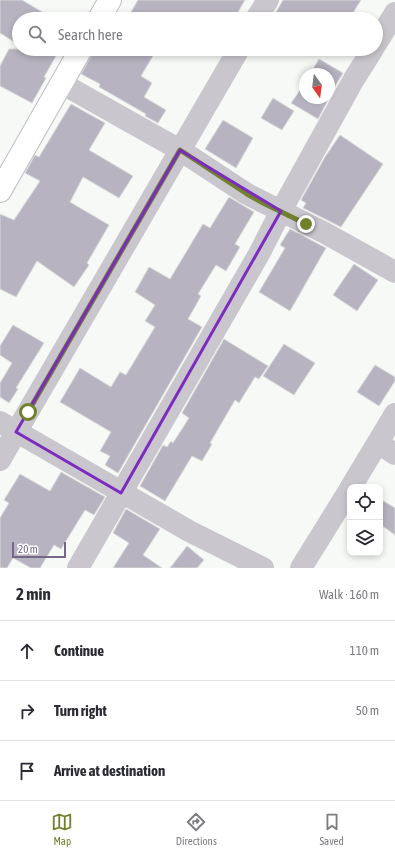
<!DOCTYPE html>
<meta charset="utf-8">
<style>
:root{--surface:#fff;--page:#f2f2f3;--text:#2b2b33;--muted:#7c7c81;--line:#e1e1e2;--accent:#70802d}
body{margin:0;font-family:"Asap Condensed",sans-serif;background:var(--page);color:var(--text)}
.controls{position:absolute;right:12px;bottom:12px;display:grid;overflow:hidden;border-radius:8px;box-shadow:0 2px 6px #0003}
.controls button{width:36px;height:36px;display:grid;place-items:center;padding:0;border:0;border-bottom:1px solid var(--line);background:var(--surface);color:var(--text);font:20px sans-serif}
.compass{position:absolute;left:299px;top:68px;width:36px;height:36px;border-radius:50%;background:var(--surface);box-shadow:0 2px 6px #0003;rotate:166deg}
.scale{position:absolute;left:12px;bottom:10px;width:54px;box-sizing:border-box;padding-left:4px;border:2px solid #746788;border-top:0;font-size:11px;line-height:14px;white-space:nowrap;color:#746788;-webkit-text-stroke:3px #fff;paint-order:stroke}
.stop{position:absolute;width:12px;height:12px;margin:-9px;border:3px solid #70802d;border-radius:50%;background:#fff}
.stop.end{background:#70802d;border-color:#fff;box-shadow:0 1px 4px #0008}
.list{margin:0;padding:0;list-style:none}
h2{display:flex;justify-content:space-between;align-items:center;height:52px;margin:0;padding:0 16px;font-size:17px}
h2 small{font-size:13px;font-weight:400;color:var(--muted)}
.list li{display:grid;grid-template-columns:26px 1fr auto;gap:12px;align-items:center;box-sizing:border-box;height:60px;padding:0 16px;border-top:1px solid var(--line)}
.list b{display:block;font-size:15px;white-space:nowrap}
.list em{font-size:13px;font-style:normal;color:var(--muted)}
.icon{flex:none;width:22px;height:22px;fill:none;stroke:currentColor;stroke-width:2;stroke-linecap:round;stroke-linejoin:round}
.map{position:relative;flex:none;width:395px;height:568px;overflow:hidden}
.search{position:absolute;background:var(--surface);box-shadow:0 2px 6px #0003;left:12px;right:12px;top:12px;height:44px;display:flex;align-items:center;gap:10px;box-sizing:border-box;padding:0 14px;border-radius:22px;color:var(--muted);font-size:15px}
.sheet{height:232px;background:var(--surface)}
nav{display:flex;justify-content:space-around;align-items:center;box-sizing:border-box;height:56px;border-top:1px solid var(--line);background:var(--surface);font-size:11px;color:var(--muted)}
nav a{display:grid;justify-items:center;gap:2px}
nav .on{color:var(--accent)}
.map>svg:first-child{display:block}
.building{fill:#b7b3c0;stroke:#d8dad8}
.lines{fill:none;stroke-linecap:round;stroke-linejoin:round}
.secondary-casing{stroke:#bebbc4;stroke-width:24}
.street{stroke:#c9c6cd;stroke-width:22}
.secondary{stroke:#fff;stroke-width:22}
.route{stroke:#70802d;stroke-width:5}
.marked{fill:none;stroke:#7b2cbf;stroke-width:3;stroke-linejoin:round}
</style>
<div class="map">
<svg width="395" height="568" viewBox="0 0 395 568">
<rect width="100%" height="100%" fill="#f6f9f6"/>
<!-- building -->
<g class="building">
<polygon points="0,0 22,0 54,19 19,19 19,45 0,33"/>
<polygon points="138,0 245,0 234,19 127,19"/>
<polygon points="283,0 361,0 349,19 272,19"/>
<polygon points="9,49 60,49 44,77 46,78 32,103 0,86 0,66"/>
<polygon points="95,49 157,49 141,76 152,83 144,97 166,110 158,123 145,116 146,114 99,87 100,84 81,74"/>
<polygon points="319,59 343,73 329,96 329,74 310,74"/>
<polygon points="305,83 305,98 328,98 327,99 328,100 318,119 291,103"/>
<polygon points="273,98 294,111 282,130 261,118"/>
<polygon points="71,104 105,123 89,150 133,176 119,198 83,177 70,202 109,225 87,263 89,265 74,287 37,261 16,297 0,289 0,214 14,220 40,181 25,173 35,155 39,157"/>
<polygon points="223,120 253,138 236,168 205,149"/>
<polygon points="340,135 383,164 341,227 303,208 306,203 301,200 325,157"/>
<polygon points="229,197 254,212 235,244 240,247 226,271 216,265 198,294 201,296 188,319 202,327 118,473 105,465 110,456 100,451 111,432 60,402 80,368 111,387 120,372 126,375 155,327 145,321 155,305 135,292 149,267 170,279 203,224 210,228"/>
<polygon points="290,229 326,248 290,311 259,292 285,248 280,245"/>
<polygon points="354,264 378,280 357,311 333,295"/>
<polygon points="13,325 44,343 16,388 18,389 9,403 0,397 0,383 12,363 0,355 0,346"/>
<polygon points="224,339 268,366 259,379 255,377 239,403 235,400 210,443 212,444 202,461 192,456 165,501 140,486 163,445 167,447 171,441 173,443 189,418 182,413"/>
<polygon points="284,344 315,363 294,395 263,376"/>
<polygon points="375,365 395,377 395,381 379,406 357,392"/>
<polygon points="61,472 105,497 94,515 85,510 61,549 54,545 40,568 31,568 13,558 7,568 0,568 0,518 9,503 4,500 20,474 50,491"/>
<polygon points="380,499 395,508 395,535 380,524"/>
<polygon points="126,509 160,529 143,555 162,568 113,568 129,543 113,533"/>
<polygon points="187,546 204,560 197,568 170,568"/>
</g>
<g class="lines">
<defs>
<g id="secondary">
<polyline points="99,19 110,0"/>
<polyline points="0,191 81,49"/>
</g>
</defs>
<!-- secondary casing -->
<use href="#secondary" class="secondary-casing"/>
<!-- street -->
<g class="street">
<polyline points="256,19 268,0"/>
<polyline points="376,44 395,13"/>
<polyline points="373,49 354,79 281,211 325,233 395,272"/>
<polyline points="61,83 180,150 247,194 281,211 259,254 78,568"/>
<polyline points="0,422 189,531 263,568"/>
<polyline points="378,443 395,454"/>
<polyline points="0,460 239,49"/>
<polyline points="351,487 395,414"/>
<polyline points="301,568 350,489"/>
</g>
<!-- secondary -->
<use href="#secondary" class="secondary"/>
</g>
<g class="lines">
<!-- route -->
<polyline class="route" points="28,412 180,150 247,194 263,203 306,224"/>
</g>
<!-- marked area -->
<path class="marked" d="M 180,150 L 281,211 L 121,493 L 16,432 Z"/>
</svg>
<div class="controls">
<button><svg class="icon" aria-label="locate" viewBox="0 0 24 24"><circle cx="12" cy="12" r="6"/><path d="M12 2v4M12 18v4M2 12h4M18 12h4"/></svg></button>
<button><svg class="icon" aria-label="layers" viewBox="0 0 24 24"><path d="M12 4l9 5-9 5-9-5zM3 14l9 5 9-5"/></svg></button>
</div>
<svg class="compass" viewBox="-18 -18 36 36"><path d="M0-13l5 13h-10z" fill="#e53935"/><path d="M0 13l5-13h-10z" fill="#7c7c81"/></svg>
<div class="scale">20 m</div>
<div class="stop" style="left:28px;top:412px"></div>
<div class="stop end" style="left:306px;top:224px"></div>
<div class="search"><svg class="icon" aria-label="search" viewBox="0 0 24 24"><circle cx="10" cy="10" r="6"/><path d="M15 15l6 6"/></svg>Search here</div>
</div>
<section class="sheet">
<h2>2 min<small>Walk · 160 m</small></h2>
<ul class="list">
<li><svg class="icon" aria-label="ahead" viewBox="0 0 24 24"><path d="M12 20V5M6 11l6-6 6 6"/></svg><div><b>Continue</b></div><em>110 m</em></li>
<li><svg class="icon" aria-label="right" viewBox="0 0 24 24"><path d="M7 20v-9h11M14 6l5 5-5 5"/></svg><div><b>Turn right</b></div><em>50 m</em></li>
<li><svg class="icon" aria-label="arrive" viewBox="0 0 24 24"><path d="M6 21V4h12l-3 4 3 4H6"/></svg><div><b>Arrive at destination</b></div></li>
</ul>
</section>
<nav>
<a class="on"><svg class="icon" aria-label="map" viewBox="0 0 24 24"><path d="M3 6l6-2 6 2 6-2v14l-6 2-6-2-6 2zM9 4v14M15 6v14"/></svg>Map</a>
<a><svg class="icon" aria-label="directions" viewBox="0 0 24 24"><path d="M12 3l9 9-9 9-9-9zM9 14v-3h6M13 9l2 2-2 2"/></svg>Directions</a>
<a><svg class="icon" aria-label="saved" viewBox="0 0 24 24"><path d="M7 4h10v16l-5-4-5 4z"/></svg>Saved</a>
</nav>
